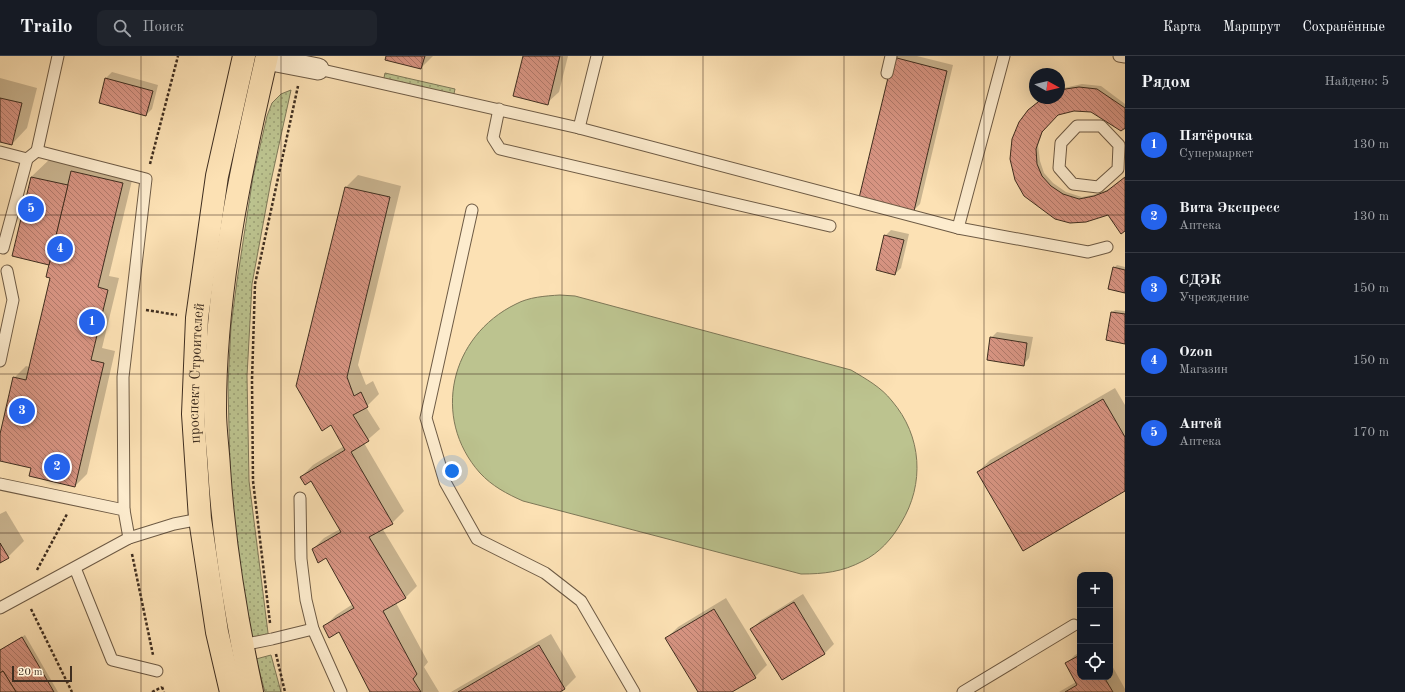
<!DOCTYPE html>
<html lang="ru">
<meta charset="utf-8">
<style>
:root{--surface:#171b24;--page:#20242c;--text:#f1f3f6;--muted:#9ea1a6;--line:#363941;--accent:#2563eb}
body{margin:0;font-family:"Old Standard TT",serif;background:var(--page);color:var(--text)}
.controls{position:absolute;right:12px;bottom:12px;display:grid;overflow:hidden;border-radius:8px;box-shadow:0 4px 16px #0002}
.controls button{width:36px;height:36px;display:grid;place-items:center;padding:0;border:0;border-bottom:1px solid var(--line);background:var(--surface);color:var(--text);font:20px sans-serif}
.compass{position:absolute;left:1029px;top:12px;width:36px;height:36px;border-radius:50%;background:var(--surface);box-shadow:0 4px 16px #0002;rotate:98deg}
.scale{position:absolute;left:12px;bottom:10px;width:60px;box-sizing:border-box;padding-left:4px;border:2px solid #3f2e20;border-top:0;font-size:11px;line-height:14px;white-space:nowrap;color:#3f2e20;-webkit-text-stroke:3px #fdecce;paint-order:stroke}
.you{position:absolute;left:452px;top:415px;width:14px;height:14px;margin:-10px;border:3px solid #fff;border-radius:50%;background:#1a73e8;box-shadow:0 0 0 6px #1a73e833}
.badge{display:grid;place-items:center;width:26px;height:26px;border-radius:50%;background:var(--accent);color:#fff;font-size:13px;font-weight:700}
.pin{position:absolute;translate:-50% -50%;border:2px solid #fff;box-shadow:0 1px 4px #0006}
.list{margin:0;padding:0;list-style:none}
h2{display:flex;justify-content:space-between;align-items:center;height:52px;margin:0;padding:0 16px;font-size:17px}
h2 small{font-size:13px;font-weight:400;color:var(--muted)}
.list li{display:grid;grid-template-columns:26px 1fr auto;gap:12px;align-items:center;box-sizing:border-box;height:72px;padding:0 16px;border-top:1px solid var(--line)}
.list b{display:block;font-size:15px;white-space:nowrap}
.list p{margin:0;font-size:13px;white-space:nowrap;color:var(--muted)}
.list em{font-size:13px;font-style:normal;color:var(--muted)}
.icon{flex:none;width:22px;height:22px;fill:none;stroke:currentColor;stroke-width:2;stroke-linecap:round;stroke-linejoin:round}
.map{position:relative;flex:none;width:1125px;height:636px;overflow:hidden}
header{display:flex;align-items:center;gap:24px;box-sizing:border-box;height:56px;padding:0 20px;background:var(--surface);border-bottom:1px solid var(--line)}
header strong{font-size:19px}
nav{display:flex;gap:22px;margin-inline-start:auto;font-size:14px}
.search{width:280px;height:36px;background:var(--page);display:flex;align-items:center;gap:10px;box-sizing:border-box;padding:0 14px;border-radius:8px;color:var(--muted);font-size:15px}
main{display:flex}
aside{flex:1;background:var(--surface)}
.map>svg:first-child{display:block}
.grass{fill:url(#grass-dots);stroke:#7e7858}
.pitch{fill:#bcc38f;stroke:#7e7858}
.shadow{fill:#0003}
.building{fill:url(#building-back-hatch);stroke:#3f2e20}
.lines{fill:none;stroke-linecap:round;stroke-linejoin:round}
.service-casing{stroke:#6e5b45;stroke-width:13}
.minor-casing{stroke:#6e5b45;stroke-width:23}
.primary-casing{stroke:#3f2e20;stroke-width:24}
.path{stroke:#3f2e20;stroke-width:2.5;stroke-dasharray:3 2;stroke-linecap:butt}
.service{stroke:#fdecce;stroke-width:11}
.minor{stroke:#fdecce;stroke-width:21}
.primary{stroke:#fce1b4;stroke-width:22}
.grid{fill:none;stroke:#3f2e20;stroke-width:1;stroke-opacity:0.55}
.labels{text-anchor:middle;stroke-width:3;stroke-linejoin:round;paint-order:stroke}
.street-label{font-size:15px;fill:#3f2e20;stroke:#fdecce}
</style>
<header>
<strong>Trailo</strong>
<div class="search"><svg class="icon" aria-label="search" viewBox="0 0 24 24"><circle cx="10" cy="10" r="6"/><path d="M15 15l6 6"/></svg>Поиск</div>
<nav><a>Карта</a><a>Маршрут</a><a>Сохранённые</a></nav>
</header>
<main>
<div class="map">
<svg width="1125" height="636" viewBox="0 0 1125 636">
<defs>
<pattern id="grass-dots" width="8" height="8" patternUnits="userSpaceOnUse"><rect width="8" height="8" fill="#bcc38f"/><path d="M2 2h.1M6 6h.1" fill="none" stroke="#9a9f74" stroke-width="1.8" stroke-linecap="round"/></pattern>
<pattern id="building-back-hatch" width="6" height="6" patternUnits="userSpaceOnUse"><rect width="6" height="6" fill="#d79482"/><path d="M-1 5l2 2M0 0l6 6M5-1l2 2" fill="none" stroke="#b0796a"/></pattern>
</defs>
<rect width="100%" height="100%" fill="#fce1b4"/>
<filter id="stains"><feTurbulence type="fractalNoise" baseFrequency=".005" numOctaves="4"/><feColorMatrix values="0 0 0 0 .2 0 0 0 0 .09 0 0 0 0 .02 0 0 0 .5 -.17"/></filter>
<radialGradient id="worn" r=".72"><stop offset=".6" stop-color="#630" stop-opacity="0"/><stop offset="1" stop-color="#630" stop-opacity=".3"/></radialGradient>
<!-- grass -->
<g class="grass">
<polygon points="385,17 455,33 452,47 382,31"/>
<polygon points="291,34 271,125 252,228 247,320 249,425 269,585 251,589 235,481 230,415 228,329 231,270 237,225 253,121 267,60 272,47 281,38"/>
<polygon points="271,599 281,636 265,636 256,603"/>
</g>
<!-- pitch -->
<path class="pitch" d="M 560,239 L 575,240 L 851,314 C 866,323 881,331 892,345 C 922,380 925,428 901,467 C 892,483 879,497 863,505 C 842,516 824,518 801,518 L 523,445 C 507,438 492,430 480,417 C 431,362 450,280 516,248 C 529,241 545,240 560,239 Z"/>
<!-- shadow -->
<g class="shadow">
<polygon points="387,0 433,0 421,12"/>
<polygon points="524,0 568,0 559,36 547,47"/>
<polygon points="895,0 917,0 953,9 920,148 914,154"/>
<polygon points="112,16 158,29 152,53 146,59 106,22"/>
<polygon points="0,22 37,32 27,72 12,88 0,85"/>
<polygon points="1082,28 1101,30 1125,48 1125,74 1122,74 1092,55 1074,54 1058,58 1044,72 1038,89 1040,105 1044,117 1053,127 1066,136 1082,141 1097,138 1111,132 1125,121 1125,174 1108,158 1025,140 1033,51 1043,42 1059,42 1059,33"/>
<polygon points="51,102 134,116 109,220 119,222 102,292 115,295 87,418 75,430 32,411 0,404 0,382 14,322 26,310 30,311 51,221 50,208 31,121"/>
<polygon points="358,119 401,130 358,309 366,329 373,325 379,338 366,351 380,373 364,387 404,455 392,467 382,472 417,530 405,542 396,547 428,606 424,611 439,636 371,636 339,575 324,571 336,559 353,548 327,501 313,493 324,482 340,473 312,424 301,421 313,409 344,390 332,368 297,330 346,131"/>
<polygon points="891,174 909,178 901,212 895,218 885,180"/>
<polygon points="1117,209 1125,211 1125,236 1114,212"/>
<polygon points="1115,254 1125,255 1125,287 1112,256"/>
<polygon points="997,276 1033,281 1029,302 1023,309 991,282"/>
<polygon points="1115,332 1125,349 1125,434 978,416 990,404"/>
<polygon points="6,455 24,485 8,501 0,506 0,458"/>
<polygon points="803,538 834,588 825,597 782,623 752,573 761,564"/>
<polygon points="726,542 767,609 755,621 730,636 699,636 667,582 678,571"/>
<polygon points="551,578 576,621 564,633 558,636 451,636"/>
<polygon points="25,579 58,636 0,636 0,594"/>
<polygon points="1080,596 1080,621 1110,621 1110,606 1125,633 1125,636 1059,636 1076,626 1066,608 1075,599"/>
</g>
<!-- building -->
<g class="building">
<polygon points="386,0 425,0 421,13 385,4"/>
<polygon points="523,0 560,0 548,49 513,40"/>
<polygon points="893,1 947,15 914,155 859,142"/>
<polygon points="105,22 153,35 146,60 99,47"/>
<polygon points="1079,31 1097,33 1125,52 1125,72 1121,75 1091,56 1074,55 1058,59 1042,76 1036,93 1037,108 1042,120 1051,130 1063,138 1079,143 1094,140 1107,135 1125,121 1125,175 1121,178 1108,159 1086,166 1070,167 1055,163 1024,140 1015,124 1010,103 1012,83 1019,66 1028,54 1043,42 1059,42 1059,34"/>
<polygon points="0,42 22,47 12,89 0,86"/>
<polygon points="71,115 123,127 98,231 108,234 91,304 104,307 75,431 29,420 31,412 0,405 0,378 13,321 26,324 50,222 46,221"/>
<polygon points="31,121 68,129 49,209 12,200"/>
<polygon points="345,131 390,141 347,321 354,340 361,336 368,351 353,359 369,385 351,396 393,468 369,481 406,542 383,555 417,618 413,623 421,636 370,636 339,576 329,582 323,570 354,552 326,502 318,507 312,493 341,476 311,425 305,429 300,421 345,394 331,369 322,375 296,330"/>
<polygon points="884,179 904,184 895,219 876,214"/>
<polygon points="1113,211 1125,214 1125,237 1108,233"/>
<polygon points="1111,256 1125,258 1125,288 1106,284"/>
<polygon points="990,281 1027,287 1024,310 987,304"/>
<polygon points="1103,343 1125,381 1125,435 1023,495 977,416"/>
<polygon points="0,487 9,502 0,507"/>
<polygon points="794,546 825,598 782,624 750,573"/>
<polygon points="714,553 756,622 732,636 698,636 665,582"/>
<polygon points="22,581 54,636 16,636 3,615 0,617 0,594"/>
<polygon points="539,589 565,633 560,636 458,636"/>
<polygon points="1080,599 1080,621 1104,621 1113,636 1065,636 1077,629 1065,607"/>
<polygon points="3,615 16,636 0,636 0,617"/>
</g>
<g class="lines">
<defs>
<g id="service">
<polyline points="1119,0 1125,1"/>
<polyline points="318,13 579,72 597,0"/>
<polyline points="887,17 891,0"/>
<polyline points="499,53 493,82 500,93 830,170"/>
<polygon points="1077,70 1101,70 1119,89 1118,113 1098,131 1073,128 1059,112 1061,87"/>
<polyline points="579,72 958,172 1088,196 1107,191"/>
<polyline points="37,95 58,0"/>
<polyline points="0,96 27,103 37,95 146,123 123,321 124,454"/>
<polyline points="472,154 426,362 445,426 477,483 545,517 581,545 634,636"/>
<polyline points="958,172 1004,0"/>
<polyline points="3,192 27,103"/>
<polyline points="0,305 13,244 7,215"/>
<polyline points="0,428 124,454 129,482"/>
<polyline points="300,442 301,503 306,544 313,573 341,636"/>
<polyline points="75,512 112,604 157,615"/>
<polyline points="0,552 129,482 174,468 200,463"/>
<polyline points="242,589 272,583 313,573"/>
<polyline points="963,636 1074,569"/>
</g>
<polyline id="minor" points="266,3 318,13"/>
<g id="primary">
<path id="s1" d="M 231,636 L 217,576 L 200,463 L 193,358 L 197,262 L 217,120 L 244,0"/>
<path d="M 252,636 C 236,562 224,489 219,412 C 218,393 215,374 215,354 C 215,235 240,116 267,0"/>
</g>
</defs>
<!-- service casing -->
<use href="#service" class="service-casing"/>
<!-- minor casing -->
<use href="#minor" class="minor-casing"/>
<!-- primary casing -->
<use href="#primary" class="primary-casing"/>
<!-- path -->
<g class="path">
<polyline points="150,108 178,0"/>
<polyline points="146,254 177,259"/>
<polyline points="132,498 153,599"/>
<polyline points="37,514 67,458"/>
<polyline points="31,553 72,636"/>
<polyline points="270,567 253,425 252,324 255,228 298,30"/>
<polyline points="276,598 285,636"/>
<polyline points="162,631 164,636"/>
<polyline points="152,636 162,631"/>
</g>
<!-- service -->
<use href="#service" class="service"/>
<!-- minor -->
<use href="#minor" class="minor"/>
<!-- primary -->
<use href="#primary" class="primary"/>
</g>
<!-- grid -->
<path class="grid" d="M 141,0 L 141,636M 281,0 L 281,636M 422,0 L 422,636M 562,0 L 562,636M 703,0 L 703,636M 844,0 L 844,636M 984,0 L 984,636M 0,159 L 1125,159M 0,318 L 1125,318M 0,477 L 1125,477"/>
<g class="labels">
<!-- street labels -->
<g class="street-label">
<text dy="5" stroke="none"><textPath href="#s1" startOffset="322">проспект Строителей</textPath></text>
</g>
</g>
<rect width="100%" height="100%" filter="url(#stains)"/>
<rect width="100%" height="100%" fill="url(#worn)"/>
</svg>
<div class="controls">
<button>+</button>
<button>−</button>
<button><svg class="icon" aria-label="locate" viewBox="0 0 24 24"><circle cx="12" cy="12" r="6"/><path d="M12 2v4M12 18v4M2 12h4M18 12h4"/></svg></button>
</div>
<svg class="compass" viewBox="-18 -18 36 36"><path d="M0-13l5 13h-10z" fill="#e53935"/><path d="M0 13l5-13h-10z" fill="#9ea1a6"/></svg>
<div class="scale">20 m</div>
<div class="you"></div>
<div class="pin badge" style="left:92px;top:266px">1</div>
<div class="pin badge" style="left:57px;top:411px">2</div>
<div class="pin badge" style="left:22px;top:355px">3</div>
<div class="pin badge" style="left:60px;top:193px">4</div>
<div class="pin badge" style="left:31px;top:153px">5</div>
</div>
<aside>
<h2>Рядом<small>Найдено: 5</small></h2>
<ul class="list">
<li><span class="badge">1</span><div><b>Пятёрочка</b><p>Супермаркет</p></div><em>130 m</em></li>
<li><span class="badge">2</span><div><b>Вита Экспресс</b><p>Аптека</p></div><em>130 m</em></li>
<li><span class="badge">3</span><div><b>СДЭК</b><p>Учреждение</p></div><em>150 m</em></li>
<li><span class="badge">4</span><div><b>Ozon</b><p>Магазин</p></div><em>150 m</em></li>
<li><span class="badge">5</span><div><b>Антей</b><p>Аптека</p></div><em>170 m</em></li>
</ul>
</aside>
</main>
